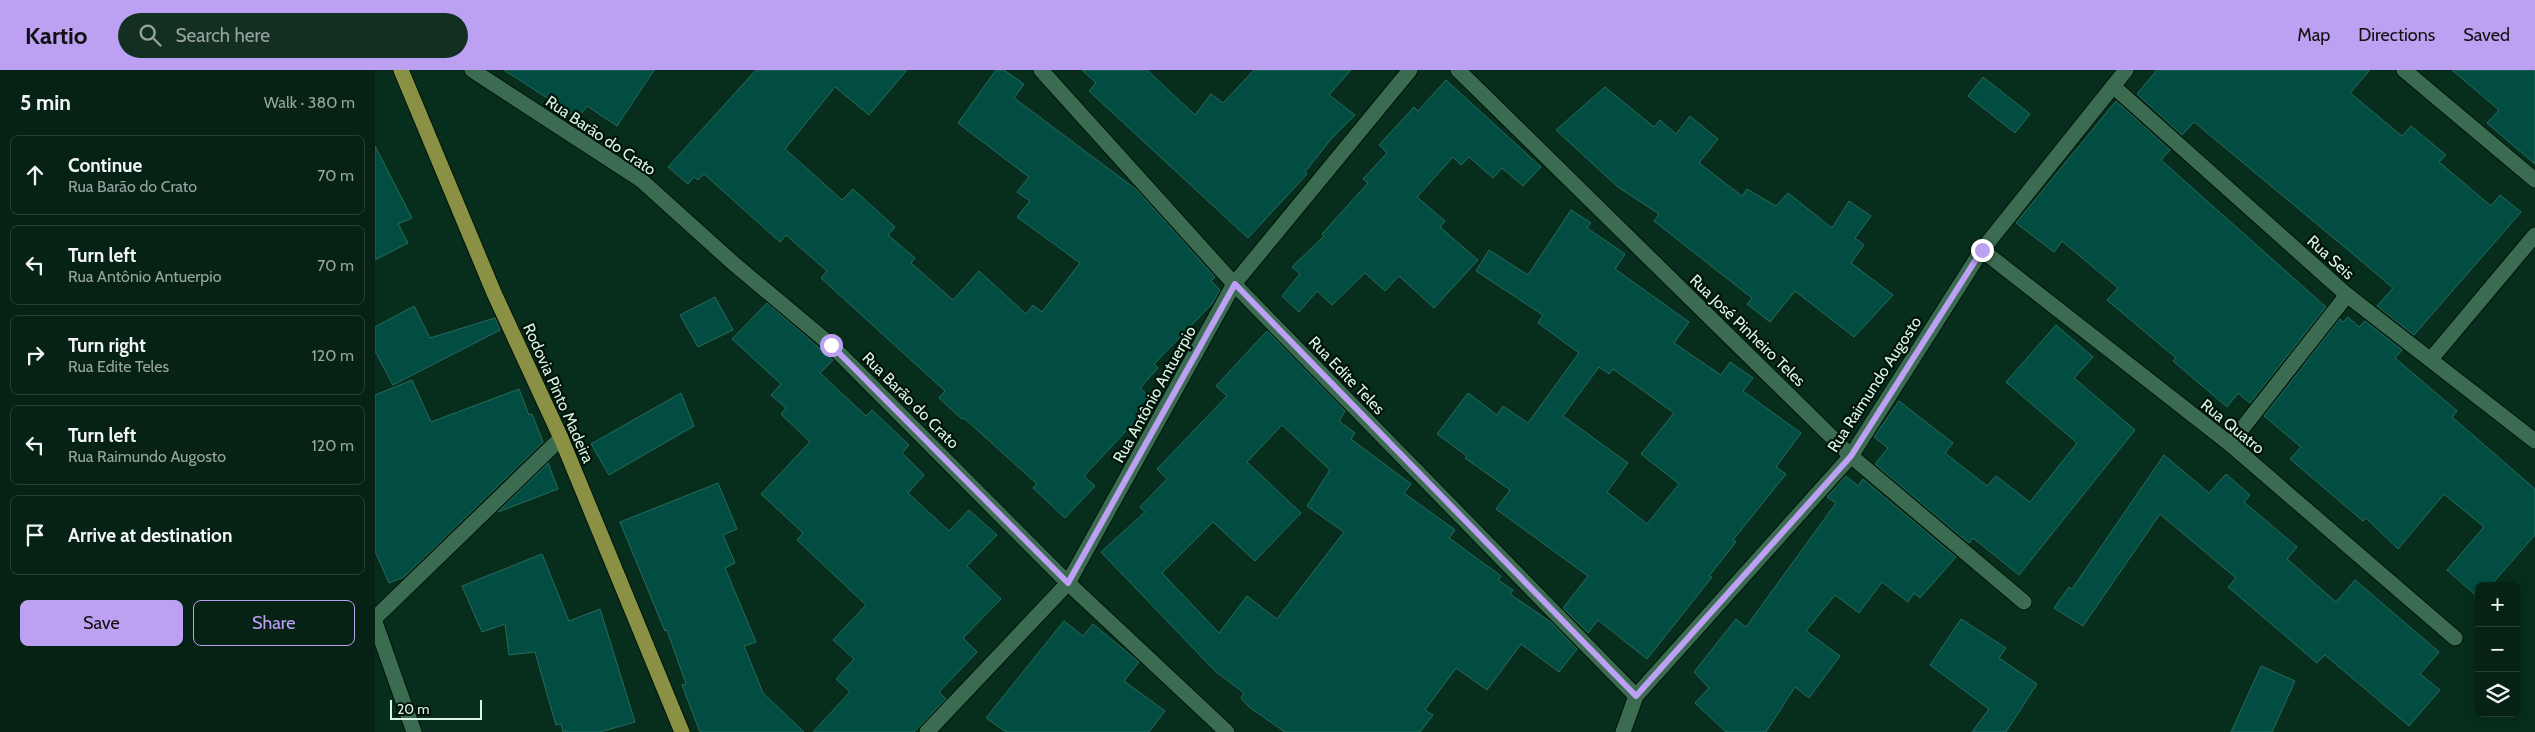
<!DOCTYPE html>
<meta charset="utf-8">
<style>
:root{--surface:#052215;--page:#132f22;--text:#f1f3f6;--muted:#97a4a0;--line:#263f34;--accent:#bca0f2}
body{margin:0;font-family:Cabin,sans-serif;background:var(--page);color:var(--text)}
.controls{position:absolute;right:15px;bottom:15px;display:grid;overflow:hidden;border-radius:8px;box-shadow:0 2px 12px #0003}
.controls button{width:45px;height:45px;display:grid;place-items:center;padding:0;border:0;border-bottom:1px solid var(--line);background:var(--surface);color:var(--text);font:25px sans-serif}
.scale{position:absolute;left:15px;bottom:12px;width:92px;box-sizing:border-box;padding-left:5px;border:2px solid #daf4e4;border-top:0;font-size:14px;line-height:18px;white-space:nowrap;color:#daf4e4;-webkit-text-stroke:4px #021309;paint-order:stroke}
.stop{position:absolute;width:15px;height:15px;margin:-11px;border:4px solid #bca0f2;border-radius:50%;background:#fff}
.stop.end{background:#bca0f2;border-color:#fff;box-shadow:0 1px 5px #0008}
.list{margin:0;padding:0;list-style:none}
h2{display:flex;justify-content:space-between;align-items:center;height:65px;margin:0;padding:0 20px;font-size:21px}
h2 small{font-size:16px;font-weight:400;color:var(--muted)}
.list li{display:grid;grid-template-columns:32px 1fr auto;gap:15px;align-items:center;box-sizing:border-box;height:80px;margin:0 10px 10px;padding:0 10px;border:1px solid var(--line);border-radius:8px}
.list b{display:block;font-size:19px;white-space:nowrap}
.list p{margin:0;font-size:16px;white-space:nowrap;color:var(--muted)}
.list em{font-size:16px;font-style:normal;color:var(--muted)}
.actions{display:flex;gap:10px;padding:15px 20px}
.actions a{flex:1;padding:11px 0;border:1px solid var(--accent);border-radius:8px;text-align:center;font-size:18px;color:var(--accent)}
.actions .main{background:var(--accent);color:#111}
.icon{flex:none;width:28px;height:28px;fill:none;stroke:currentColor;stroke-width:2;stroke-linecap:round;stroke-linejoin:round}
.map{position:relative;flex:none;width:2160px;height:662px;overflow:hidden}
header{display:flex;align-items:center;gap:30px;box-sizing:border-box;height:70px;padding:0 25px;background:var(--accent);color:#111}
header strong{font-size:24px}
nav{display:flex;gap:28px;margin-inline-start:auto;font-size:18px}
.search{width:350px;height:45px;background:var(--page);display:flex;align-items:center;gap:12px;box-sizing:border-box;padding:0 18px;border-radius:28px;color:var(--muted);font-size:19px}
main{display:flex}
aside{flex:1;background:var(--surface)}
.map>svg:first-child{display:block}
.building{fill:#014d42;stroke:#2a6a5e;fill-rule:evenodd}
.lines{fill:none;stroke-linecap:round;stroke-linejoin:round}
.minor-casing{stroke:#001408;stroke-width:17}
.major-casing{stroke:#001408;stroke-width:17}
.minor{stroke:#3b6c52;stroke-width:15}
.major{stroke:#8a9145;stroke-width:15}
.route{stroke:#bca0f2;stroke-width:6}
.labels{text-anchor:middle;stroke-width:4.5;stroke-linejoin:round;paint-order:stroke}
.street-label{font-size:16px;fill:#daf4e4;stroke:#021309}
</style>
<header>
<strong>Kartio</strong>
<div class="search"><svg class="icon" aria-label="search" viewBox="0 0 24 24"><circle cx="10" cy="10" r="6"/><path d="M15 15l6 6"/></svg>Search here</div>
<nav><a>Map</a><a>Directions</a><a>Saved</a></nav>
</header>
<main>
<aside>
<h2>5 min<small>Walk · 380 m</small></h2>
<ul class="list">
<li><svg class="icon" aria-label="ahead" viewBox="0 0 24 24"><path d="M12 20V5M6 11l6-6 6 6"/></svg><div><b>Continue</b><p>Rua Barão do Crato</p></div><em>70 m</em></li>
<li><svg class="icon" aria-label="left" viewBox="0 0 24 24"><path d="M17 20v-9H6M10 6l-5 5 5 5"/></svg><div><b>Turn left</b><p>Rua Antônio Antuerpio</p></div><em>70 m</em></li>
<li><svg class="icon" aria-label="right" viewBox="0 0 24 24"><path d="M7 20v-9h11M14 6l5 5-5 5"/></svg><div><b>Turn right</b><p>Rua Edite Teles</p></div><em>120 m</em></li>
<li><svg class="icon" aria-label="left" viewBox="0 0 24 24"><path d="M17 20v-9H6M10 6l-5 5 5 5"/></svg><div><b>Turn left</b><p>Rua Raimundo Augosto</p></div><em>120 m</em></li>
<li><svg class="icon" aria-label="arrive" viewBox="0 0 24 24"><path d="M6 21V4h12l-3 4 3 4H6"/></svg><div><b>Arrive at destination</b></div></li>
</ul>
<div class="actions"><a class="main">Save</a><a>Share</a></div>
</aside>
<div class="map">
<svg width="2160" height="662" viewBox="0 0 2160 662">
<rect width="100%" height="100%" fill="#072e1c"/>
<!-- building -->
<g class="building">
<polygon points="129,0 279,0 242,56 212,36 203,48"/>
<polygon points="381,0 532,0 494,45 460,17 410,79 467,130 478,119 520,157 513,165 540,188 536,193 578,230 604,201 651,244 658,235 667,242 705,193 642,147 655,131 642,122 654,107 583,53 621,0 629,0 649,14 639,28 762,120 840,207 836,211 845,220 837,234 779,294 783,298 765,318 779,331 709,406 720,416 690,448 658,418 662,414 589,348 587,349 564,328 570,321 446,208 452,201 411,165 405,172 329,104 323,110 319,107 313,114 293,97"/>
<polygon points="707,0 772,0 820,45 836,24 848,33 879,0 976,0 954,25 980,45 956,69 930,102 932,104 873,168 714,21 721,13"/>
<polygon points="1782,0 1995,0 1975,23 2027,66 2036,56 2071,85 2064,92 2116,136 2125,125 2146,142 2039,265 2002,236 2018,218 1984,189 1819,52 1807,65 1762,24"/>
<polygon points="2077,0 2160,0 2160,94 2112,53 2124,40"/>
<polygon points="1608,7 1655,44 1640,63 1593,26"/>
<polygon points="1071,10 1166,97 1148,116 1127,98 1118,108 1094,87 1086,95 1078,87 1042,127 1070,151 1065,157 1103,190 1059,238 1024,206 1010,221 990,203 957,235 942,221 924,242 907,226 925,204 917,197 949,166 947,164 993,113 988,109 1012,83 1004,75 1039,37 1043,41"/>
<polygon points="1230,17 1279,57 1285,50 1301,64 1315,46 1343,69 1324,93 1367,126 1372,119 1401,136 1413,123 1457,158 1474,131 1496,146 1480,168 1489,175 1476,193 1518,225 1479,267 1420,221 1395,252 1372,234 1377,228 1279,151 1284,144 1243,117 1181,60"/>
<polygon points="1741,31 1795,80 1786,90 1951,237 1875,333 1863,323 1852,337 1798,291 1801,288 1732,230 1743,218 1687,171 1679,182 1641,153"/>
<polygon points="0,76 37,148 23,154 33,173 0,190"/>
<path d="M 1196,140 L 1216,153 L 1212,158 L 1250,184 L 1240,199 L 1314,252 L 1299,273 L 1346,305 L 1355,292 L 1378,308 L 1368,321 L 1426,363 L 1401,397 L 1411,404 L 1358,470 L 1361,472 L 1334,506 L 1337,507 L 1272,589 L 1223,550 L 1213,563 L 1188,538 L 1213,506 L 1121,439 L 1135,420 L 1090,388 L 1092,386 L 1062,364 L 1093,323 L 1122,345 L 1128,336 L 1153,353 L 1204,283 L 1163,253 L 1168,245 L 1101,201 L 1114,180 L 1153,205 ZM 1224,297 L 1234,304 L 1238,299 L 1299,343 L 1266,384 L 1304,414 L 1272,454 L 1232,422 L 1253,393 L 1188,346 Z"/>
<polygon points="340,227 358,260 323,277 305,245"/>
<polygon points="392,233 458,290 445,303 491,346 497,340 534,375 527,383 549,405 533,423 574,461 594,440 622,465 592,496 626,529 588,568 602,582 564,622 571,629 539,662 438,662 475,622 461,609 479,589 458,570 491,535 422,470 428,463 386,424 435,372 406,344 411,338 396,325 406,314 357,269"/>
<polygon points="39,236 55,268 120,248 125,260 18,315 0,281 0,257"/>
<polygon points="1973,247 1984,257 1990,251 2027,280 2020,288 2082,341 2077,347 2160,419 2160,465 2115,516 2104,516 2104,528 2072,500 2109,457 2069,424 2023,479 1991,448 1988,451 1915,389 1926,377 1889,346 1965,249 1968,252"/>
<polygon points="1681,255 1718,287 1699,308 1760,360 1644,505 1598,468 1594,473 1500,394 1513,378 1499,367 1524,331 1578,373 1570,383 1612,416 1621,406 1655,432 1702,373 1631,312"/>
<path d="M 892,261 L 970,341 L 964,351 L 980,363 L 976,369 L 1036,414 L 1029,423 L 1080,460 L 1074,468 L 1126,506 L 1123,510 L 1138,520 L 1135,524 L 1177,553 L 1202,579 L 1184,602 L 1146,574 L 1112,620 L 1081,598 L 1050,640 L 1058,645 L 1045,662 L 910,662 L 874,637 L 866,628 L 869,623 L 840,601 L 726,482 L 770,442 L 765,437 L 792,409 L 782,399 L 852,326 L 841,316 ZM 907,355 L 955,400 L 932,436 L 969,462 L 902,549 L 872,526 L 844,563 L 787,503 L 838,452 L 880,491 L 926,443 L 872,392 Z"/>
<polygon points="37,310 56,352 144,319 154,345 157,344 168,372 29,507 14,513 0,481 0,325"/>
<polygon points="306,323 319,356 234,405 216,374"/>
<polygon points="1789,385 1834,423 1851,404 1875,425 1869,432 1922,477 1912,489 1961,532 1980,510 2064,582 2045,604 2065,620 2034,656 1950,585 1942,593 1873,534 1853,517 1861,508 1785,444 1708,556 1679,538 1694,517 1697,519"/>
<polygon points="173,393 183,419 123,442"/>
<polygon points="1471,406 1483,416 1488,409 1581,487 1545,528 1539,523 1533,532 1507,512 1484,543 1460,525 1431,561 1465,586 1434,628 1420,617 1391,662 1351,662 1320,633 1334,618 1319,602 1361,549 1371,557 1461,433 1452,427"/>
<polygon points="343,413 362,459 348,465 360,493 350,498 381,572 369,576 388,623 429,662 325,662 307,615 311,614 292,560 290,561 245,452"/>
<polygon points="167,484 194,551 225,539 260,652 225,662 188,662 186,654 181,655 160,582 134,585 130,554 107,562 87,516"/>
<polygon points="1586,549 1631,578 1624,588 1662,614 1631,662 1597,662 1614,639 1555,595"/>
<polygon points="689,551 708,566 718,554 764,592 749,611 790,641 774,662 631,662 611,648"/>
<polygon points="1886,596 1920,611 1897,662 1856,662"/>
</g>
<g class="lines">
<defs>
<g id="minor">
<polyline points="97,0 266,110 358,193 456,275 693,513 852,662"/>
<polyline points="666,0 859,214 1261,626"/>
<polyline points="1083,0 1476,386 1649,532"/>
<polyline points="2029,0 2160,110"/>
<polyline points="1738,16 1972,225 2160,371"/>
<polyline points="1607,180 1855,374 2080,568"/>
<polyline points="2056,289 2160,165"/>
<polyline points="1855,374 1972,225"/>
<polyline points="0,548 186,368"/>
<polyline points="0,552 39,662"/>
<polyline points="552,662 693,513 859,214 1035,0"/>
<polyline points="1248,662 1261,626 1476,386 1607,180 1751,0"/>
</g>
<polyline id="major" points="26,0 119,223 186,368 307,662"/>
</defs>
<!-- minor casing -->
<use href="#minor" class="minor-casing"/>
<!-- major casing -->
<use href="#major" class="major-casing"/>
<!-- minor -->
<use href="#minor" class="minor"/>
<!-- major -->
<use href="#major" class="major"/>
</g>
<g class="lines">
<!-- route -->
<polyline class="route" points="456,275 693,513 860,214 1261,626 1476,386 1607,180"/>
</g>
<g class="labels">
<!-- street labels -->
<g class="street-label">
<text transform="translate(226 65) rotate(34)" y="6">Rua Barão do Crato</text>
<text transform="translate(1956 187) rotate(42)" y="6">Rua Seis</text>
<text transform="translate(1373 260) rotate(44)" y="6">Rua José Pinheiro Teles</text>
<text transform="translate(972 305) rotate(46)" y="6">Rua Edite Teles</text>
<text transform="translate(1499 314) rotate(-57)" y="6">Rua Raimundo Augosto</text>
<text transform="translate(184 323) rotate(66)" y="6">Rodovia Pinto Madeira</text>
<text transform="translate(779 324) rotate(-61)" y="6">Rua Antônio Antuerpio</text>
<text transform="translate(536 330) rotate(45)" y="6">Rua Barão do Crato</text>
<text transform="translate(1858 356) rotate(39)" y="6">Rua Quatro</text>
</g>
</g>
</svg>
<div class="controls">
<button>+</button>
<button>−</button>
<button><svg class="icon" aria-label="layers" viewBox="0 0 24 24"><path d="M12 4l9 5-9 5-9-5zM3 14l9 5 9-5"/></svg></button>
</div>
<div class="scale">20 m</div>
<div class="stop" style="left:456px;top:275px"></div>
<div class="stop end" style="left:1607px;top:180px"></div>
</div>
</main>
